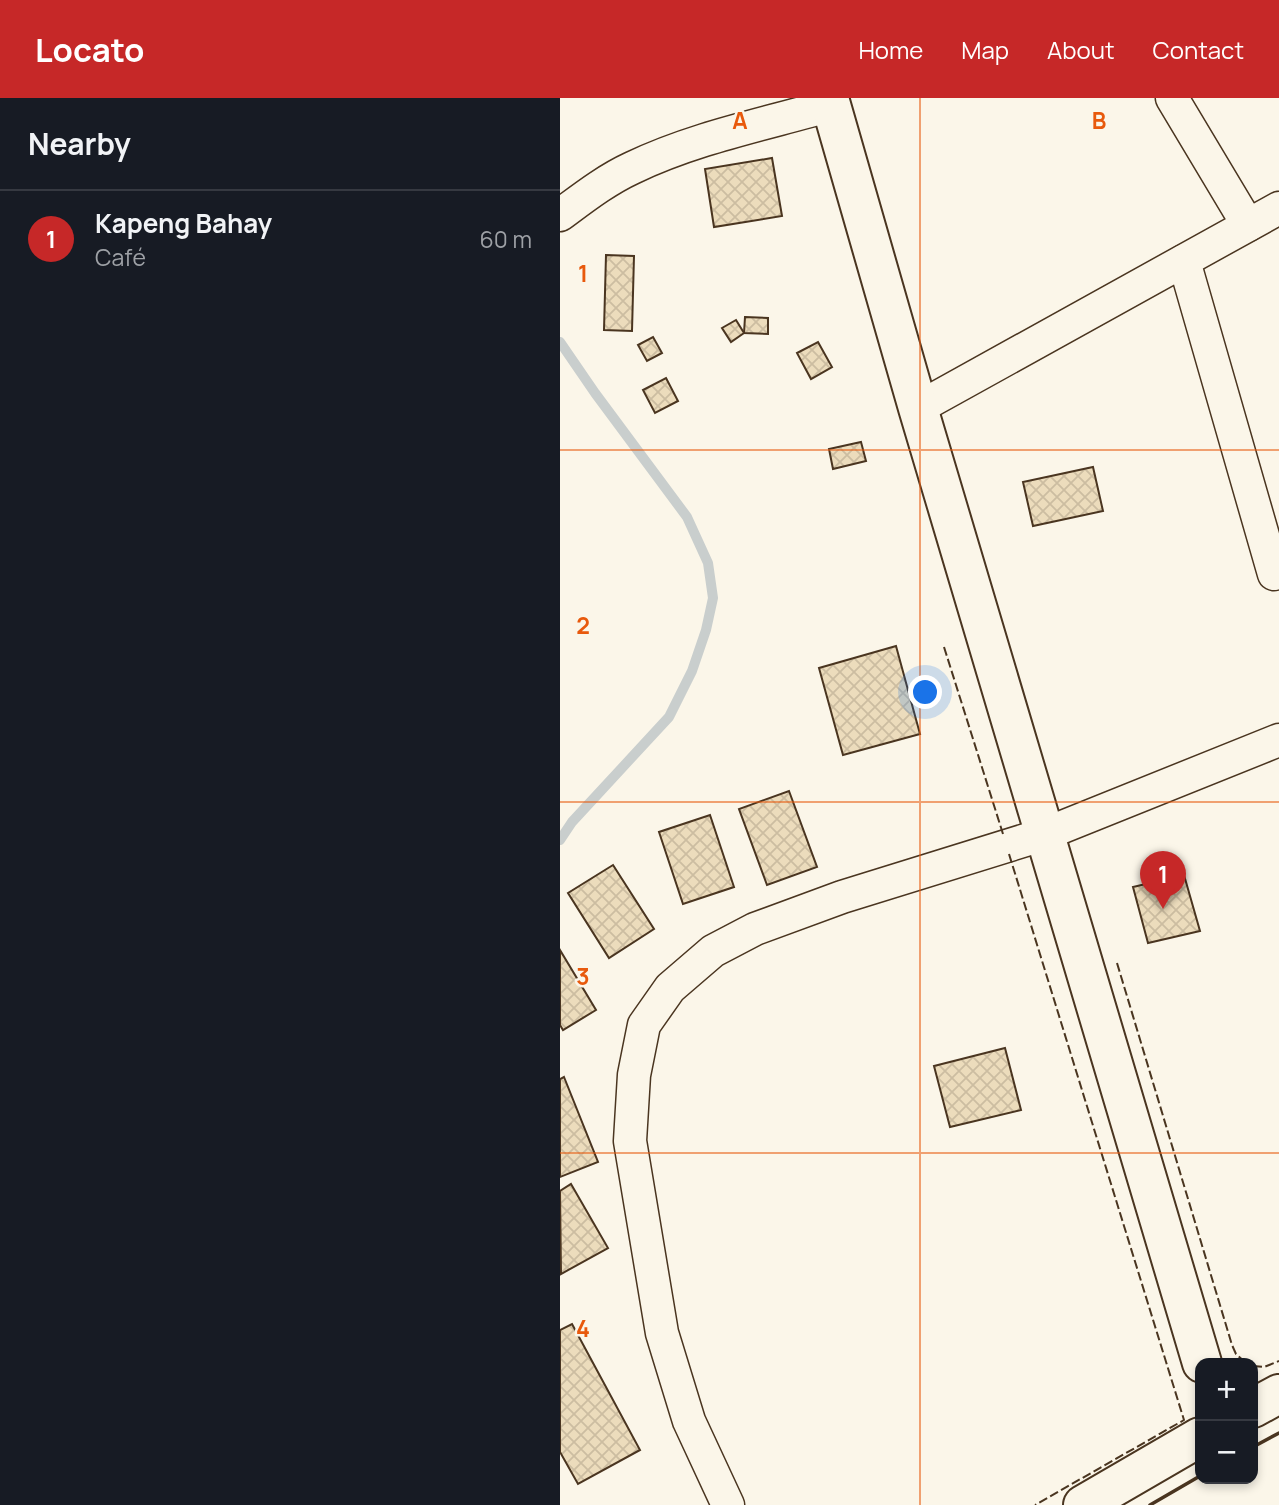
<!DOCTYPE html>
<meta charset="utf-8">
<style>
:root{--surface:#171b24;--page:#20242c;--text:#f1f3f6;--muted:#9ea1a6;--line:#363941;--accent:#c62828}
body{margin:0;font-family:Manrope,sans-serif;background:var(--page);color:var(--text)}
.controls{position:absolute;right:21px;bottom:21px;display:grid;overflow:hidden;border-radius:14px;box-shadow:0 4px 10px #0003}
.controls button{width:63px;height:63px;display:grid;place-items:center;padding:0;border:0;border-bottom:2px solid var(--line);background:var(--surface);color:var(--text);font:35px sans-serif}
.you{position:absolute;left:366px;top:595px;width:24px;height:24px;margin:-18px;border:5px solid #fff;border-radius:50%;background:#1a73e8;box-shadow:0 0 0 10px #1a73e833}
.badge{display:grid;place-items:center;width:46px;height:46px;border-radius:50%;background:var(--accent);color:#fff;font-size:23px;font-weight:700}
.pin{position:absolute;translate:-50% -58px;filter:drop-shadow(0 2px 4px #0008)}
.pin::after{content:'';position:absolute;top:37px;width:24px;height:21px;background:inherit;clip-path:polygon(0 0,100% 0,50% 100%)}
.list{margin:0;padding:0;list-style:none}
h2{display:flex;justify-content:space-between;align-items:center;height:91px;margin:0;padding:0 28px;font-size:30px}
h2 small{font-size:23px;font-weight:400;color:var(--muted)}
.list li{display:grid;grid-template-columns:46px 1fr auto;gap:21px;align-items:center;box-sizing:border-box;height:98px;padding:0 28px;border-top:2px solid var(--line)}
.list b{display:block;font-size:26px;white-space:nowrap}
.list p{margin:0;font-size:23px;white-space:nowrap;color:var(--muted)}
.list em{font-size:23px;font-style:normal;color:var(--muted)}
.map{position:relative;flex:none;width:719px;height:1407px;overflow:hidden}
header{display:flex;align-items:center;gap:42px;box-sizing:border-box;height:98px;padding:0 35px;background:var(--accent);color:#fff}
header strong{font-size:33px}
nav{display:flex;gap:38px;margin-inline-start:auto;font-size:24px}
main{display:flex}
aside{flex:1;background:var(--surface)}
.map>svg:first-child{display:block}
.lines{fill:none;stroke-linecap:round;stroke-linejoin:round}
.stream{stroke:#c9cecd;stroke-width:10}
.building{fill:url(#building-cross-hatch);stroke:#4a3520;stroke-width:2}
.street-casing{stroke:#4a3520;stroke-width:35}
.secondary-casing{stroke:#4a3520;stroke-width:42}
.street{stroke:#fbf6e9;stroke-width:32}
.secondary{stroke:#fbf6e9;stroke-width:38}
.fence{stroke:#4a3520;stroke-width:2;stroke-dasharray:9 3.5;stroke-linecap:butt}
.wall{stroke:#4a3520;stroke-width:3.5}
.grid{fill:none;stroke:#e8590c;stroke-width:2;stroke-opacity:0.55}
.grid-label{font-size:23px;text-anchor:middle;font-weight:bold;fill:#e8590c;stroke:#fbf6e9;stroke-width:5;stroke-linejoin:round;paint-order:stroke}
</style>
<header>
<strong>Locato</strong>
<nav><a>Home</a><a>Map</a><a>About</a><a>Contact</a></nav>
</header>
<main>
<aside>
<h2>Nearby<small></small></h2>
<ul class="list">
<li><span class="badge">1</span><div><b>Kapeng Bahay</b><p>Café</p></div><em>60 m</em></li>
</ul>
</aside>
<div class="map">
<svg width="719" height="1407" viewBox="0 0 719 1407">
<defs>
<pattern id="building-cross-hatch" width="8" height="8" patternUnits="userSpaceOnUse" patternTransform="scale(1.75)"><rect width="8" height="8" fill="#ecdcbc"/><path d="M0 0l8 8M0 8l8-8" fill="none" stroke="#ccbda1"/></pattern>
</defs>
<rect width="100%" height="100%" fill="#fbf6e9"/>
<g class="lines">
<!-- stream -->
<polyline class="stream" points="0,244 35,295 127,419 148,465 153,500 146,532 132,573 109,619 12,724 0,742"/>
</g>
<!-- building -->
<g class="building">
<polygon points="212,60 222,118 154,129 145,71"/>
<polygon points="46,157 74,158 72,233 44,232"/>
<polygon points="185,219 208,220 208,236 184,235"/>
<polygon points="176,222 184,235 171,244 162,230"/>
<polygon points="93,239 102,255 87,263 78,247"/>
<polygon points="258,244 272,269 251,281 237,255"/>
<polygon points="106,280 118,303 95,315 83,292"/>
<polygon points="301,344 306,363 273,371 269,351"/>
<polygon points="533,369 543,413 473,428 463,384"/>
<polygon points="336,548 360,636 283,657 259,570"/>
<polygon points="229,693 257,769 207,787 179,711"/>
<polygon points="150,717 174,789 123,806 99,734"/>
<polygon points="53,767 94,831 49,860 8,795"/>
<polygon points="624,777 640,833 588,845 573,789"/>
<polygon points="0,852 36,912 3,932 0,927"/>
<polygon points="445,950 461,1012 390,1029 374,968"/>
<polygon points="4,979 38,1064 0,1079 0,981"/>
<polygon points="11,1086 48,1150 1,1176 0,1093"/>
<polygon points="12,1226 80,1352 18,1386 0,1354 0,1232"/>
</g>
<g class="lines">
<defs>
<g id="street">
<polyline points="612,0 688,127"/>
<path d="M 0,117 C 23,100 46,82 72,70 C 134,40 205,26 271,7"/>
<polyline points="624,163 714,476"/>
<polyline points="358,310 719,110"/>
<polyline points="168,1407 129,1323 102,1235 70,1043 74,977 84,927 110,890 153,853 195,831 282,799 485,736 719,642"/>
</g>
<g id="secondary">
<polyline points="269,0 358,310 642,1265"/>
<polyline points="693,1310 719,1296"/>
<polyline points="523,1407 640,1339"/>
</g>
</defs>
<!-- street casing -->
<use href="#street" class="street-casing"/>
<!-- secondary casing -->
<use href="#secondary" class="secondary-casing"/>
<!-- street -->
<use href="#street" class="street"/>
<!-- secondary -->
<use href="#secondary" class="secondary"/>
<!-- fence -->
<g class="fence">
<polyline points="384,549 443,736"/>
<polyline points="449,756 624,1322 475,1407"/>
<polyline points="557,865 672,1247 676,1256 686,1265"/>
<polyline points="693,1268 704,1269 719,1263"/>
</g>
<!-- wall -->
<g class="wall">
<polyline points="693,1349 719,1335"/>
<polyline points="590,1407 640,1378"/>
</g>
</g>
<!-- grid -->
<path class="grid" d="M 360,0 L 360,1407M 0,352 L 719,352M 0,704 L 719,704M 0,1055 L 719,1055"/>
<g class="grid-label">
<text x="180" y="31">A</text>
<text x="539" y="31">B</text>
<text x="23" y="184">1</text>
<text x="23" y="536">2</text>
<text x="23" y="887">3</text>
<text x="23" y="1239">4</text>
</g>
</svg>
<div class="controls">
<button>+</button>
<button>−</button>
</div>
<div class="you"></div>
<div class="pin badge" style="left:603px;top:811px">1</div>
</div>
</main>
